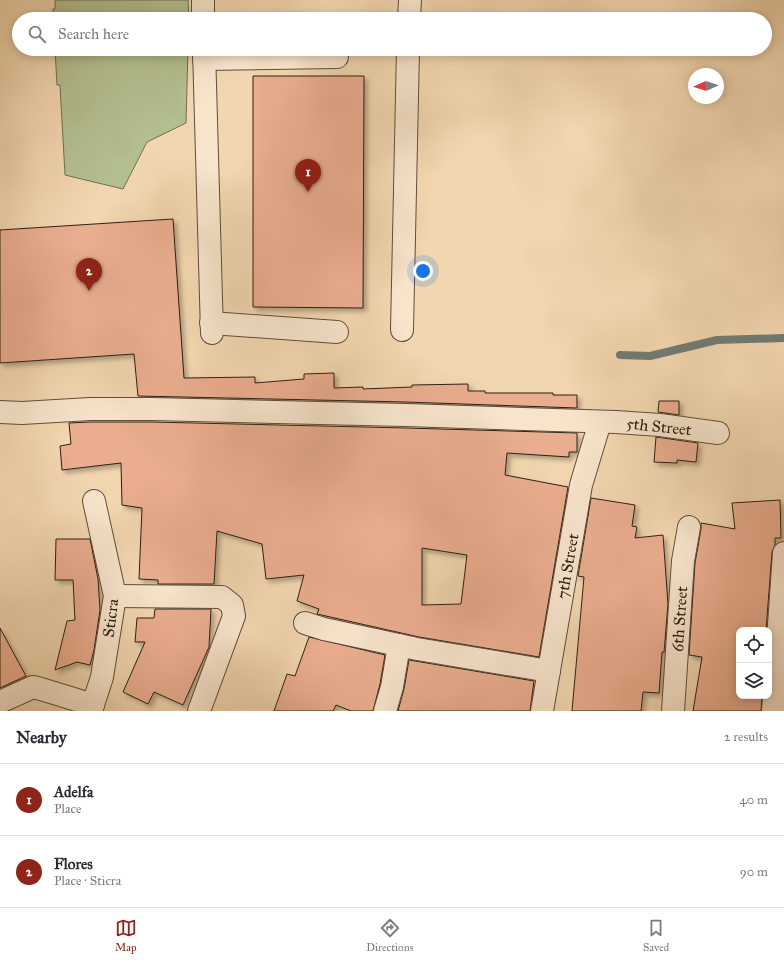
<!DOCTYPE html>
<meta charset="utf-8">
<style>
:root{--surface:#fff;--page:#f7f7f7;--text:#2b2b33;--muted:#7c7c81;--line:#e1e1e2;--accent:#8f2418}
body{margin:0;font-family:"IM FELL Great Primer",serif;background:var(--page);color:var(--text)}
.controls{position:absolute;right:12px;bottom:12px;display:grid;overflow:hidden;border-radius:8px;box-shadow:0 2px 10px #0003}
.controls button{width:36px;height:36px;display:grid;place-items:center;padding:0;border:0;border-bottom:1px solid var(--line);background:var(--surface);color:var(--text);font:20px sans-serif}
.compass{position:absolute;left:688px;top:68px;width:36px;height:36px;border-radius:50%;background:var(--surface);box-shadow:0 2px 10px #0003;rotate:267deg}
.you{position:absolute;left:423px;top:271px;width:14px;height:14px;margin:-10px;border:3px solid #fff;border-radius:50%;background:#1a73e8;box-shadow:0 0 0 6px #1a73e833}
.badge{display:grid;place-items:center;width:26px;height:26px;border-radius:50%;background:var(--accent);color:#fff;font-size:13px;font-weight:700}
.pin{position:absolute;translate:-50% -33px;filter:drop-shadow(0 1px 2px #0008)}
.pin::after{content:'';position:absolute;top:21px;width:14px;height:12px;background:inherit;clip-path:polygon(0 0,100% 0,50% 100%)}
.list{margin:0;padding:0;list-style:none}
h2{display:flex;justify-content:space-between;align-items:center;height:52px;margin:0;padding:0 16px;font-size:17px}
h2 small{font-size:13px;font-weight:400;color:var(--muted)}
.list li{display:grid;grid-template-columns:26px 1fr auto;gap:12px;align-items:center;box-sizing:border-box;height:72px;padding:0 16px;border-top:1px solid var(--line)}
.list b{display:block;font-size:15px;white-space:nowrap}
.list p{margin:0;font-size:13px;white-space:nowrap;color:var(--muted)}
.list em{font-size:13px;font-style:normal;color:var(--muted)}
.icon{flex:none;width:22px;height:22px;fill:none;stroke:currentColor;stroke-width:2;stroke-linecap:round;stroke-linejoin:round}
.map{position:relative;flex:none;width:784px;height:711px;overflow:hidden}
.search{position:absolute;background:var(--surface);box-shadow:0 2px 10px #0003;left:12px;right:12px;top:12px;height:44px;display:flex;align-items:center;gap:10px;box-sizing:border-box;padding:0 14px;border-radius:22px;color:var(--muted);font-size:15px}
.sheet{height:196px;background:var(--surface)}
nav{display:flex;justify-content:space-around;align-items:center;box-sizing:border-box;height:56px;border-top:1px solid var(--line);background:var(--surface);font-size:11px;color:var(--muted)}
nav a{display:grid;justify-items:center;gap:2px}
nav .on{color:var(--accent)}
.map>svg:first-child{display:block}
.green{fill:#b4bf90;stroke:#707052}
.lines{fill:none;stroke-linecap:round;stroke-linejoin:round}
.stream{stroke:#717b74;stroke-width:8}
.building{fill:#eaad8f;stroke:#2d2013;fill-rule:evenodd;filter:url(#shadow)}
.minor-casing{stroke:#5e4e3a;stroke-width:24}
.minor{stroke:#f7e4cb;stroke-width:22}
.labels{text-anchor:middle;stroke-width:3;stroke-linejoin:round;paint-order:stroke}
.street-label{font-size:16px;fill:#2d2013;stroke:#f7e4cb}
</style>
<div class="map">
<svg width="784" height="711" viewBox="0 0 784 711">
<defs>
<filter id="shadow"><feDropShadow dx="3.5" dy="3.5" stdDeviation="2" flood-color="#0004"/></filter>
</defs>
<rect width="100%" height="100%" fill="#f2d6af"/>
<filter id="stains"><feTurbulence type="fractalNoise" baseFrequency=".005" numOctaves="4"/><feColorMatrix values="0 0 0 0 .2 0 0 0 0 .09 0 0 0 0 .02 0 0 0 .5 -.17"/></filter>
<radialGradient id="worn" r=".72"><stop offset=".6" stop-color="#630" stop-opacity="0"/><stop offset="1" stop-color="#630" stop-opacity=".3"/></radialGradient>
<!-- green -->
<g class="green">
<polygon points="55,0 188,0 189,19 53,19 53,9 55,9"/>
<polygon points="55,49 188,49 186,123 147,142 123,189 65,175 60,85 57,85"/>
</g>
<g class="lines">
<!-- stream -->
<polyline class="stream" points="620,355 650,356 717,340 784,338"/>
</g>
<!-- building -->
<g class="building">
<polygon points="253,76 364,76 363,308 253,307"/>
<polygon points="173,219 184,378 255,377 255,383 304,379 304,374 334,373 334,388 363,387 363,389 412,387 412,385 468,384 468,391 485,391 485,393 553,393 553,395 577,395 577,408 406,402 138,396 134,354 0,363 0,230"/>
<polygon points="659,401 679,401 679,415 658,412"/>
<path d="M 90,422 L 152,422 L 406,428 L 577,433 L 577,452 L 569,452 L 569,457 L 507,453 L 505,475 L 568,487 L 539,657 L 419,637 L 317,614 L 319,609 L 297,601 L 304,575 L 266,579 L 262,544 L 217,531 L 214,584 L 158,584 L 158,580 L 139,579 L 142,508 L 122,505 L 121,463 L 62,470 L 60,446 L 71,444 L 69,423 ZM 422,548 L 467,555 L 461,604 L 422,605 Z"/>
<polygon points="656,437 698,443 696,462 677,460 677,463 654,462"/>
<polygon points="591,498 635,505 632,526 637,527 635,538 663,535 668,604 664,652 662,652 659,693 643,692 641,711 572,711 584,577 578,576"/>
<polygon points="780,500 781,538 775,538 775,545 772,552 766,630 739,630 739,696 762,696 761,711 693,711 702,657 689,655 695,563 701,529 701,523 735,529 732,503"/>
<polygon points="56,539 90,539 98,579 100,610 94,650 90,665 77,662 55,670 67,621 75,620 73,580 55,580"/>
<polygon points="155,609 211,609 209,647 183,705 154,692 148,704 123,692 145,642 135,642 137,618 154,618"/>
<polygon points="0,628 26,676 0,688"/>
<polygon points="309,637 385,655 380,684 373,711 351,711 336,705 333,711 274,711 287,674 295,676"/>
<polygon points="409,660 534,681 530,711 398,711 404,689"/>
</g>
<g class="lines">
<defs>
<g id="minor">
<polyline points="203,0 203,19"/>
<polyline points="409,19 410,0"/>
<polyline points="204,49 212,333"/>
<polyline points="204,59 337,57"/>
<polyline points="211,323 337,332"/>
<polyline points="402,330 408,49"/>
<polyline points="0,412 22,413 90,409 152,409 406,415 616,422 660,425 718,433"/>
<polyline points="115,596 222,597 232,605 234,616 199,711"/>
<polyline points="305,623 324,629 417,649 549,671"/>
<polyline points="0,702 33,687 41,689 93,705"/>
<polyline points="91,711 102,677 115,596 94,501"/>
<polyline points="385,711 392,687 399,645"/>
<polyline points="542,711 581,485 600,422"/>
<polyline points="673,711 683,561 689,527"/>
<polyline points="773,711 784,553"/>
</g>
</defs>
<!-- minor casing -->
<use href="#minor" class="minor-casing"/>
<!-- minor -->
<use href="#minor" class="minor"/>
</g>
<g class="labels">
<!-- street labels -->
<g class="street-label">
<text transform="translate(659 426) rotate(6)" y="6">5th Street</text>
<text transform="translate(567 566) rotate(-80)" y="6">7th Street</text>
<text transform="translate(110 618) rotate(-83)" y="6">Sticra</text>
<text transform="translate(679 619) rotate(-86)" y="6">6th Street</text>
</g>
</g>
<rect width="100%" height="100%" filter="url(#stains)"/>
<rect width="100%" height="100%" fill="url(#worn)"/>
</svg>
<div class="controls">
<button><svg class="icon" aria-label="locate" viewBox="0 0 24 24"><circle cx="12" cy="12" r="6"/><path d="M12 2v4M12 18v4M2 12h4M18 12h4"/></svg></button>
<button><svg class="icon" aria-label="layers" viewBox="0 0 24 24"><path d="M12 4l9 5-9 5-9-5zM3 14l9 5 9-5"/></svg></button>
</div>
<svg class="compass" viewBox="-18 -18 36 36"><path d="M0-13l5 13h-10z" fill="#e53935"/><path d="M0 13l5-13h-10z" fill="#7c7c81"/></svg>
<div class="you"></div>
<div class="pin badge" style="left:308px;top:192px">1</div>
<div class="pin badge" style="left:89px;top:291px">2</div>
<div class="search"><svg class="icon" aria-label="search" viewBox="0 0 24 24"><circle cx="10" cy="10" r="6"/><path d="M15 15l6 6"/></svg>Search here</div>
</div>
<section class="sheet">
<h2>Nearby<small>2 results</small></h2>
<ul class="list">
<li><span class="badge">1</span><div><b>Adelfa</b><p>Place</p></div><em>40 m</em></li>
<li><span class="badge">2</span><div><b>Flores</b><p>Place · Sticra</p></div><em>90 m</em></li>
</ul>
</section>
<nav>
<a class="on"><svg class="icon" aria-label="map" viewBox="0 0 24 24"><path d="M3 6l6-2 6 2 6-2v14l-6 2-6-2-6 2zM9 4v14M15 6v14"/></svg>Map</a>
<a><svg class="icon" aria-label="directions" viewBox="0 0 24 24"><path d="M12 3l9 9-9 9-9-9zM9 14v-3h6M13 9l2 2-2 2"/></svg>Directions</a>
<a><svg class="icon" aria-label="saved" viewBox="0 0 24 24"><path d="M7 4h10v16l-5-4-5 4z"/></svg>Saved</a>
</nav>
